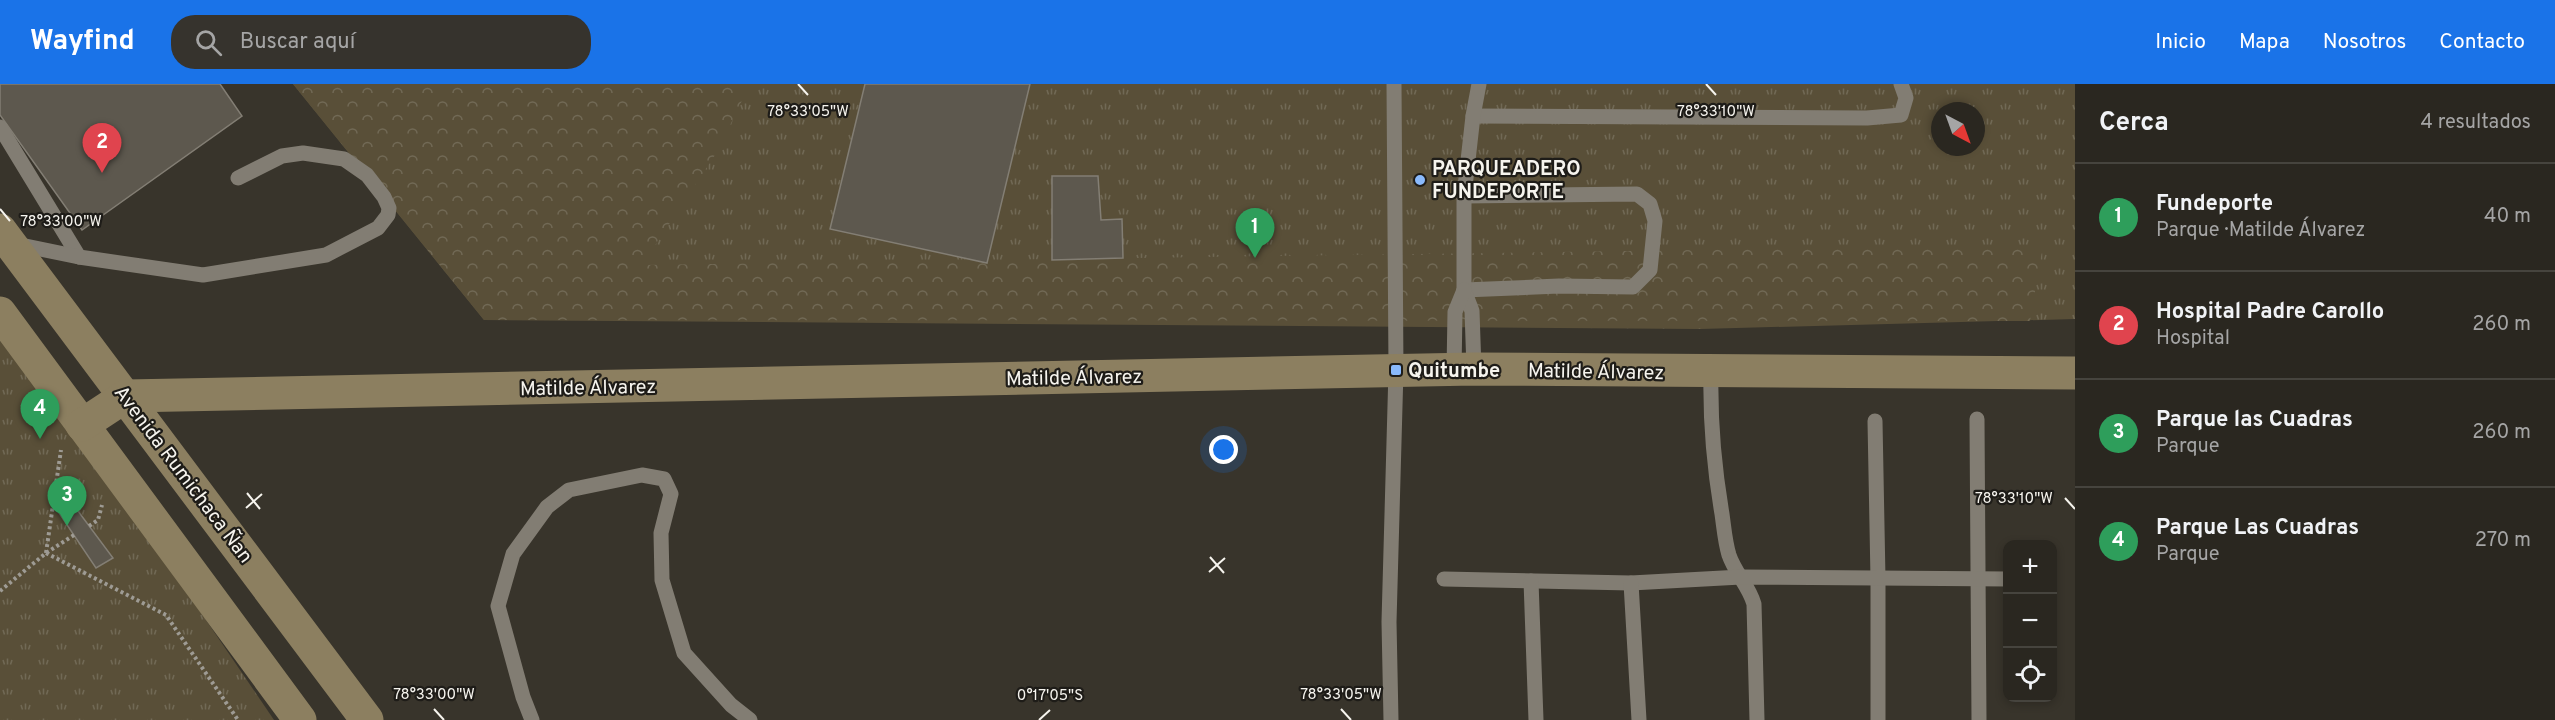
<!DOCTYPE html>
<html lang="es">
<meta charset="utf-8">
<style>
:root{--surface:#2a2720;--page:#36332d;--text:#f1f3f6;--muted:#a5a5a5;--line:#46443e;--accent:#1a73e8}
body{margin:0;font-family:Overpass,sans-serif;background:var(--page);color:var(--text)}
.controls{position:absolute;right:18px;bottom:18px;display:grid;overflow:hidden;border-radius:12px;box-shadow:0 3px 9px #0003}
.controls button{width:54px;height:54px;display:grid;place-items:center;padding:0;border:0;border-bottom:2px solid var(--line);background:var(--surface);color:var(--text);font:30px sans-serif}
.compass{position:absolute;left:1931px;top:18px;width:54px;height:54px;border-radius:50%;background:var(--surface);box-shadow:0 3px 9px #0003;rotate:139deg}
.you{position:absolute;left:1224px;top:366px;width:21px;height:21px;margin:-15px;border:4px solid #fff;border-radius:50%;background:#1a73e8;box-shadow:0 0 0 9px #1a73e833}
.badge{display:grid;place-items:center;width:39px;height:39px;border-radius:50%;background:var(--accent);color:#fff;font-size:20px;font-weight:700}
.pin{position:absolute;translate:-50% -50px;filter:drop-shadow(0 2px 3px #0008)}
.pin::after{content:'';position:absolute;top:32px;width:21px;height:18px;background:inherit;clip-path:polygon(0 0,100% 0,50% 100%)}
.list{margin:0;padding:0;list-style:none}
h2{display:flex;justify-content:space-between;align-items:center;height:78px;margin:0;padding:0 24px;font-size:26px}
h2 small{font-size:20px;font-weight:400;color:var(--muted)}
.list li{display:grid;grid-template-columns:39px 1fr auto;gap:18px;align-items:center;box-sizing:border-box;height:108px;padding:0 24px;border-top:2px solid var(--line)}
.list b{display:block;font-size:22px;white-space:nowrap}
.list p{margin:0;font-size:20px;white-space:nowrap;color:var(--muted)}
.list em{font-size:20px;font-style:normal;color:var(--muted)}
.icon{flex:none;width:33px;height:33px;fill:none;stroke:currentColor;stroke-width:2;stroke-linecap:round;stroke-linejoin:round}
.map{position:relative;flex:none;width:2075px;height:636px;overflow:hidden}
header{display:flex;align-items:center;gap:36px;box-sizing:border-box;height:84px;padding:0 30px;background:var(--accent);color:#fff}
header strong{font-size:28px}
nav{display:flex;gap:33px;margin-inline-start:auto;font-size:21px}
.search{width:420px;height:54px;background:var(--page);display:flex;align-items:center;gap:15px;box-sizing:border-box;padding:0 21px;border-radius:24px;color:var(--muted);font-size:22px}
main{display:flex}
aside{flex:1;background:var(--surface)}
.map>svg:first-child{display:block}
.grass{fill:url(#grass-tufts);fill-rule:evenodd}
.forest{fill:url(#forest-crowns)}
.building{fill:#5d584e;stroke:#837e74;stroke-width:1.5}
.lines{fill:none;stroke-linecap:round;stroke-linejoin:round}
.path{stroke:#9e9b94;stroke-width:4;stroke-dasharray:3 3;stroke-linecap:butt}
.lane{stroke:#827d73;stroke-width:15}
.secondary{stroke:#8c7f60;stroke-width:33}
.ticks{fill:none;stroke:#f6f4ee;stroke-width:2}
.poi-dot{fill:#8abafc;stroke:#1e1c18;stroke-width:2}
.labels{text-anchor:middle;stroke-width:4.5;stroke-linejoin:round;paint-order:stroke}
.poi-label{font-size:20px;font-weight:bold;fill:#f6f4ee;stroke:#1e1c18;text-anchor:start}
.street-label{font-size:20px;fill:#f6f4ee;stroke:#1e1c18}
.ticks-label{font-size:15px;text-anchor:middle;fill:#f6f4ee;stroke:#1e1c18;stroke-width:4.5;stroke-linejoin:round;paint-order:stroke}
</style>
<header>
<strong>Wayfind</strong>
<div class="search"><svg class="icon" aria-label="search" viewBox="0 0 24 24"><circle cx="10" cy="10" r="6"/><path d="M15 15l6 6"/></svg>Buscar aquí</div>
<nav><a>Inicio</a><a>Mapa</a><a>Nosotros</a><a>Contacto</a></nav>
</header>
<main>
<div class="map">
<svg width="2075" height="636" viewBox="0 0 2075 636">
<defs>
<pattern id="grass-tufts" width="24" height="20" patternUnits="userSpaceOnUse" patternTransform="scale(1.5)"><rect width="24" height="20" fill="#594f38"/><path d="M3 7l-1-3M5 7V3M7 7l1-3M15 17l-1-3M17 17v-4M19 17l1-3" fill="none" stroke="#716955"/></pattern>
<pattern id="forest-crowns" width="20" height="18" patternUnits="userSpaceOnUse" patternTransform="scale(1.5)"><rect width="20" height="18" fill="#594f38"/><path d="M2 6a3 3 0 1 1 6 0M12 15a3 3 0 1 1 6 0" fill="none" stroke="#716955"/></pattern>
</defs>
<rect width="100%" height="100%" fill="#38342b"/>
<!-- grass -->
<g class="grass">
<path d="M 293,0 L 2075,0 L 2075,235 L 1700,245 L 484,236 ZM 1940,27 L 1976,27 L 1976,63 L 1940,63 Z"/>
<polygon points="0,243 159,467 274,636 0,636"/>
</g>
<!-- forest -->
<polygon class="forest" points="293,0 750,0 717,68 642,181 2043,161 2030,237 484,236"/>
<!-- building -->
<g class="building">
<polygon points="0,0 220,0 242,32 82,146 0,31"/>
<polygon points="865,0 1030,0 987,179 830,145"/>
<polygon points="1052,92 1098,92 1101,136 1122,135 1123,174 1052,176"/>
<polygon points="72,419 113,474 96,484 59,429"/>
</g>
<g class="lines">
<!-- path -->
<g class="path">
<polyline points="89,442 98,436 102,421"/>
<polyline points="46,469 166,531 238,636"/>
<polyline points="46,469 61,366"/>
<polyline points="0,507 46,469 74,451"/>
</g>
<!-- lane -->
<g class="lane">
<polyline points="1473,32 1867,34 1901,31 1906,14 1901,0"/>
<polyline points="0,43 79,173"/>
<polyline points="1464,112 1637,110 1650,120 1655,137 1650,186 1633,203 1559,202 1464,206"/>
<polyline points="16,160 79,173 203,191 326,171 378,144 388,131 389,124 384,113 367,91 344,75 303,69 282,72 238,94"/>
<polyline points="1474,285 1472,227 1464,206 1464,112 1473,32 1479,0"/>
<polyline points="1454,286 1455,228 1464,206"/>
<path d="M 1711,288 C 1710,335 1714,383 1722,430 C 1724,444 1725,458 1729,471 C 1735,489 1749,502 1754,520 L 1757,636"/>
<polyline points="1977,335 1979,636"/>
<polyline points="1875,337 1878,495 1878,636"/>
<polyline points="1444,495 1631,499 1741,493 2008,495"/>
<polyline points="1531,497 1536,636"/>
<polyline points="1631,499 1639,636"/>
<polyline points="532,636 523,613 498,522 513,470 547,423 569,406 642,391 664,395 671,410 661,449 662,496 684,569 731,621 750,636"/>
<polyline points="1391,636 1389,538 1396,286 1394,0"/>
</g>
<!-- secondary -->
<g class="secondary">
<polyline points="0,146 367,636"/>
<polyline points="0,229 300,636"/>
<polyline points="82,341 126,312 1474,285 2075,289"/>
</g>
</g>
<!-- ticks -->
<path class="ticks" d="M 798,0 L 808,11M 1706,0 L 1716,11M 0,125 L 10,137M 247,409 L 260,425M 2065,414 L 2075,425M 246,424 L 262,410M 1210,473 L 1224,489M 1209,488 L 1225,474M 434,625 L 444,636M 1341,625 L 1351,636M 1039,636 L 1050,626"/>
<!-- markers -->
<g class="poi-dot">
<circle cx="1420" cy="96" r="6"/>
<rect x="1390" y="280" width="12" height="12" rx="3"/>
</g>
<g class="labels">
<!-- poi labels -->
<g class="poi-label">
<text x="1432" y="91">PARQUEADERO<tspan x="1432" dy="23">FUNDEPORTE</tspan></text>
<text x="1408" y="293">Quitumbe</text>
</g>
<!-- street labels -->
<g class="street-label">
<text transform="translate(1596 287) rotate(1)" y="7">Matilde Álvarez</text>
<text transform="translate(1074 293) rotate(-1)" y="7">Matilde Álvarez</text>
<text transform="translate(588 303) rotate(-1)" y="7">Matilde Álvarez</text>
<text transform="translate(184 390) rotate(53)" y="7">Avenida Rumichaca Ñan</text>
</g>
</g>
<g class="ticks-label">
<text x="808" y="32">78°33'05"W</text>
<text x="1716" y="32">78°33'10"W</text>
<text x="61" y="142">78°33'00"W</text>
<text x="2014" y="419">78°33'10"W</text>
<text x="434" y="615">78°33'00"W</text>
<text x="1341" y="615">78°33'05"W</text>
<text x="1050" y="616">0°17'05"S</text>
</g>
</svg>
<div class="controls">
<button>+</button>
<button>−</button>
<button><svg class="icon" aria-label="locate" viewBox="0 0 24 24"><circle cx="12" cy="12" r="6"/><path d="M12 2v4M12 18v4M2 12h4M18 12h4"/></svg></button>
</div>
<svg class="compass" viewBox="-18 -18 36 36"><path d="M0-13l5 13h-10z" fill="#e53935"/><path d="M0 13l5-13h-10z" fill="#a5a5a5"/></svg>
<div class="you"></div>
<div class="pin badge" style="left:1255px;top:174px;background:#2e9e5b">1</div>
<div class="pin badge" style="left:102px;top:89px;background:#e0444e">2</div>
<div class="pin badge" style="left:67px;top:442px;background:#2e9e5b">3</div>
<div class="pin badge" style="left:40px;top:355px;background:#2e9e5b">4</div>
</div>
<aside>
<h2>Cerca<small>4 resultados</small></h2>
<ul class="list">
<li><span class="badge" style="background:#2e9e5b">1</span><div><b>Fundeporte</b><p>Parque · Matilde Álvarez</p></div><em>40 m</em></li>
<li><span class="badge" style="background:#e0444e">2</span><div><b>Hospital Padre Carollo</b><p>Hospital</p></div><em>260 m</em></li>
<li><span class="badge" style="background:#2e9e5b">3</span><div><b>Parque las Cuadras</b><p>Parque</p></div><em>260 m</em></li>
<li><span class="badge" style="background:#2e9e5b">4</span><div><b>Parque Las Cuadras</b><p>Parque</p></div><em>270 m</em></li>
</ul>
</aside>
</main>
